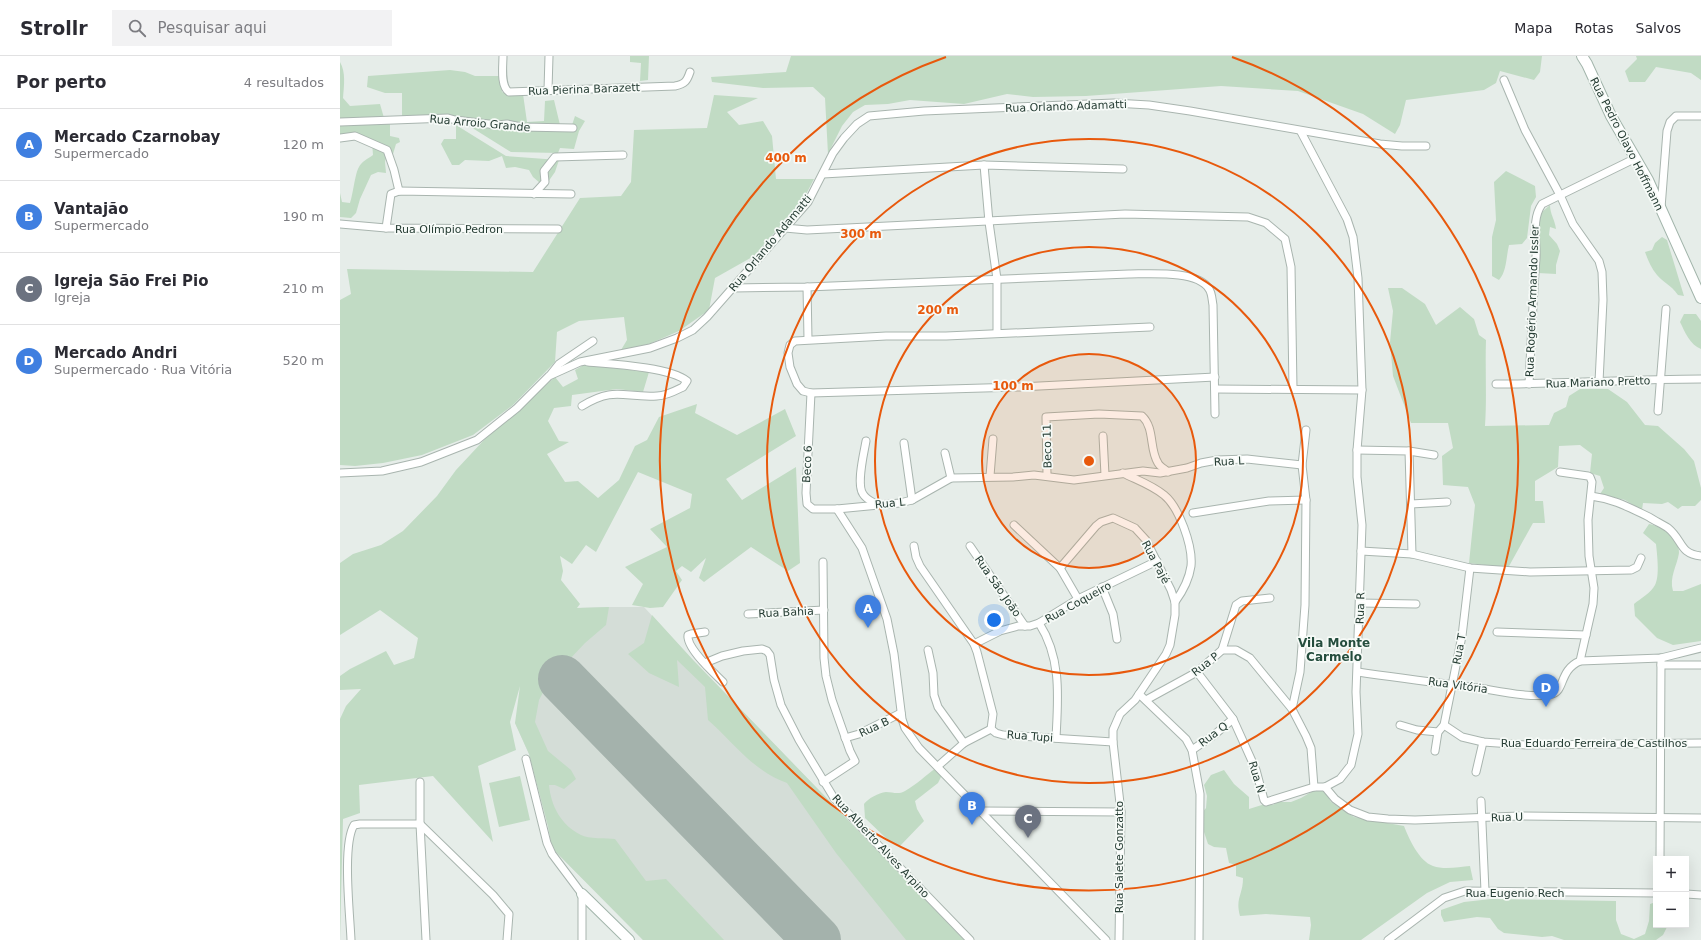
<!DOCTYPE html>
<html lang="pt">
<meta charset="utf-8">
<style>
:root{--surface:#fff;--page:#f2f2f3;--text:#2b2b33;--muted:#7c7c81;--line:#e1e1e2;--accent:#7e4e4d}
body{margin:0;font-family:"DejaVu Sans",sans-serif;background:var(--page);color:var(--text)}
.controls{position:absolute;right:12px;bottom:12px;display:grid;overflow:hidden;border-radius:0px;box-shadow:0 4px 16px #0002}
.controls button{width:36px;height:36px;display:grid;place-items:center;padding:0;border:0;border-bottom:1px solid var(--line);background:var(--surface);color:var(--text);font:20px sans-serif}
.you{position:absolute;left:654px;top:564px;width:14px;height:14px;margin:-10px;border:3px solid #fff;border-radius:50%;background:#1a73e8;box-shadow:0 0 0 6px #1a73e833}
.badge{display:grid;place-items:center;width:26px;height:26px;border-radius:50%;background:var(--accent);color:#fff;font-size:13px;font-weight:700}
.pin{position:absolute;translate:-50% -33px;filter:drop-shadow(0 1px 2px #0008)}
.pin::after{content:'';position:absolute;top:21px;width:14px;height:12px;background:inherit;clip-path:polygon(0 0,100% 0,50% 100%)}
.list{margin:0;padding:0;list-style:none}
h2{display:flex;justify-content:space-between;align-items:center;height:52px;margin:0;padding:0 16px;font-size:17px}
h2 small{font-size:13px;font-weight:400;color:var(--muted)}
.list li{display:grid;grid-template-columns:26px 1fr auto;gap:12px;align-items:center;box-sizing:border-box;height:72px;padding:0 16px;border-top:1px solid var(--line)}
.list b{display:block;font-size:15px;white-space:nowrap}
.list p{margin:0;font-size:13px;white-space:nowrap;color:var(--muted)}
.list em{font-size:13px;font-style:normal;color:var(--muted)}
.icon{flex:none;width:22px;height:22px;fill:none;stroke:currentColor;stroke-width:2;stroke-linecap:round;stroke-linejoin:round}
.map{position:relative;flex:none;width:1361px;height:884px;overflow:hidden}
header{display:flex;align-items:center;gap:24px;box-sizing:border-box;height:56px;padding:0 20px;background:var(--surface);border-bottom:1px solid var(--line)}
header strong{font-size:19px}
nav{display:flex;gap:22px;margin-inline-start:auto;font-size:14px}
.search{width:280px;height:36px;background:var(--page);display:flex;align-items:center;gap:10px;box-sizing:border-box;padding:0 14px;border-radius:0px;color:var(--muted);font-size:15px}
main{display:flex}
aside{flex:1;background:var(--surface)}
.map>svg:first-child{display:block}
.built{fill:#d4ddd7}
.green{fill:#c1dbc4}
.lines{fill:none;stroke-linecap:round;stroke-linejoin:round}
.runway{stroke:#a4b2ac;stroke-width:48}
.street-casing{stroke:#a9b5af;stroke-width:9}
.secondary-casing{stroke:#a2b5ab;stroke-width:12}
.street{stroke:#fff;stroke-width:7}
.secondary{stroke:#fff;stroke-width:10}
.ring{fill:none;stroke:#e8590c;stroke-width:2}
.labels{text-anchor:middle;stroke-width:3.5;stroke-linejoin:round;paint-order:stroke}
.street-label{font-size:11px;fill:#263d34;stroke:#f6faf7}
.neighbourhood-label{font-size:12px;font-weight:bold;fill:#244d3d;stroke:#f6faf7}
.centre{fill:#e8590c;stroke:#f6faf7;stroke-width:2}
.ring-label{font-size:12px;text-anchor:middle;font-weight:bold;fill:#e8590c;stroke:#f6faf7;stroke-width:3.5;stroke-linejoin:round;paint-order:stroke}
</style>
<header>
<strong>Strollr</strong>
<div class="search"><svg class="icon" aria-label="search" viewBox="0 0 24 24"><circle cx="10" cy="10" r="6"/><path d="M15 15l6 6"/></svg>Pesquisar aqui</div>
<nav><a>Mapa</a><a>Rotas</a><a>Salvos</a></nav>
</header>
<main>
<aside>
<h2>Por perto<small>4 resultados</small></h2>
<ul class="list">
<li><span class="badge" style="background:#3f7fe0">A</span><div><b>Mercado Czarnobay</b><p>Supermercado</p></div><em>120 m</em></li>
<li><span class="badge" style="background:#3f7fe0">B</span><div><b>Vantajão</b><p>Supermercado</p></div><em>190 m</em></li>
<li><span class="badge" style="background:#6b7280">C</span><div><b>Igreja São Frei Pio</b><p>Igreja</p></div><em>210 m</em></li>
<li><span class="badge" style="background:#3f7fe0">D</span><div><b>Mercado Andri</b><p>Supermercado · Rua Vitória</p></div><em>520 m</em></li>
</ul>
</aside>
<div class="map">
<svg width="1361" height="884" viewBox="0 0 1361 884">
<rect width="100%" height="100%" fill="#e6ede9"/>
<!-- built -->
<polygon class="built" points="269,551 304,551 353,604 624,884 303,884 212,792 208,770 189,698 175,667 237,552"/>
<!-- green -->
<g class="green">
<polygon points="290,0 309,0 308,24 300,25 301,7 290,6"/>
<polygon points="451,0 1202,0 1200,16 1194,24 1160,15 1156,27 1144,34 1066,44 1060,69 1055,78 1023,58 958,35 881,30 746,40 693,41 667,38 624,48 570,44 548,48 525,49 513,56 502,70 488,98 485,42 473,31 423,32 372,26 371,21 446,16"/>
<polygon points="1296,0 1361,0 1361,24 1351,17 1316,11 1305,26 1289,26 1285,15 1297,3"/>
<path d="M 0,6 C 6,16 4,30 3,42 L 10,50 L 40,48 L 44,62 L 0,64 Z"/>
<polygon points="110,14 125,16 135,20 160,20 162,36 167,38 183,38 187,66 204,65 205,45 214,44 220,69 232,69 235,60 245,65 239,75 234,93 220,92 218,97 171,96 110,58 62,61 62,37 45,37 27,31 28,20"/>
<polygon points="374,39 418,42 387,56 399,69 423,65 432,80 436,123 474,123 463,144 414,200 375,222 369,254 339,275 309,288 281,294 287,284 284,261 239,265 217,276 215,306 173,349 133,379 82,399 43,407 15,410 0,409 0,244 11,238 7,213 193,216 240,142 281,140 291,126 294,74 367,72"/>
<path d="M 50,65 L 50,80 L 59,82 L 60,86 L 56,88 L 53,98 L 47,96 L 45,106 L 46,117 L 38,116 L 31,119 L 20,143 L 16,157 L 11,162 L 0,161 L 0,137 L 2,146 L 10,147 C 13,139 15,117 19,111 C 21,106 29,102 33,99 L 32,86 L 0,81 L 0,69 Z"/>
<polygon points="116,69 166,100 219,104 215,116 208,126 200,127 193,121 189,114 175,111 166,112 162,100 149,105 125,104 119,109 112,109 101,88 104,83 116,83"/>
<path d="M 1166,115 L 1195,130 L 1196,141 L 1191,150 L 1187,182 L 1182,188 L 1169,189 C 1166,201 1167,215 1159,224 L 1152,220 L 1152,181 L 1156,164 L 1154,126 Z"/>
<path d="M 1210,149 C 1210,158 1215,164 1216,173 L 1210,171 L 1209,179 L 1217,188 L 1220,195 L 1216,209 L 1216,218 L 1198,217 L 1199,164 L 1202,156 Z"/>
<path d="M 1322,181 L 1327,184 L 1344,240 L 1338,239 C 1330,228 1324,227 1317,219 C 1311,212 1308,204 1305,196 L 1312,194 L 1315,187 Z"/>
<path d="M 1048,232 L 1062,232 L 1085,248 L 1096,269 L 1120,251 L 1134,263 L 1139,279 L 1146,284 C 1145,313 1147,341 1145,370 L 1209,369 L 1214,357 L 1226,351 L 1229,340 L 1240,333 L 1268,333 L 1287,346 L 1305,369 L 1318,370 L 1344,393 L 1354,405 L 1361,432 L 1361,444 L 1355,450 L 1342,450 L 1338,453 L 1328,446 L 1322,448 L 1303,447 L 1302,454 L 1285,444 L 1260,438 L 1264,432 L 1260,420 L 1250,417 L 1252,398 L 1240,389 L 1219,390 L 1218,411 L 1195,425 L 1195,445 L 1203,445 L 1205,467 L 1193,467 L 1168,512 L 1129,507 L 1135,449 L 1128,431 L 1103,429 L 1102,400 L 1113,392 L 1108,367 L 1071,367 L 1053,320 L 1050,286 L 1053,255 Z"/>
<path d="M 1344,258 L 1356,258 L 1361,265 L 1361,293 C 1350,289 1345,276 1340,266 Z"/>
<path d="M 244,309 L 309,316 L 303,336 L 277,333 L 232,339 L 231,350 L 214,352 L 208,365 L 219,385 L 229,386 L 207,398 L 225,426 L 238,425 L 258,442 L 279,424 L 295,390 L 307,384 L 319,361 L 357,348 L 355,357 L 397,379 L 445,353 L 456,380 L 386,423 L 402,444 L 456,411 L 460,507 L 448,515 L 411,491 L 364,526 L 359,522 L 366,502 L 351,516 L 342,510 L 336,515 L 342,524 L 323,551 L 310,552 L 292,549 L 303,528 L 285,511 L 327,491 L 310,473 L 350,452 L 352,438 L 298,416 L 256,496 L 246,489 L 232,508 L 220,500 L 223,515 L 221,524 L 240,548 L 237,552 L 269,551 L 266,569 L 245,587 L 209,625 L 199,644 L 195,666 L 208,695 L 231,714 L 236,723 L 224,733 L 215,729 L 209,729 C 211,750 221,769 241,779 C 248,783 267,782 275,783 L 306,825 L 326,823 L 384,884 L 303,884 L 212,792 L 208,770 L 189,698 L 175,667 L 180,630 L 170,666 L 176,694 L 138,710 L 153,786 L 93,720 L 19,729 L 20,757 L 3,763 L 0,884 L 0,663 L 6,650 L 21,633 L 0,634 L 0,620 L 10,613 L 46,595 L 54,609 L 74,602 L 78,582 L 40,554 L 0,579 L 0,507 L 13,498 L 41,489 L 63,475 L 97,440 L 116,414 L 144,384 L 215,321 L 223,331 L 238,323 L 235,314 Z"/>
<path d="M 1309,468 C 1322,470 1340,483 1339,497 C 1337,510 1329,521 1333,535 L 1343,535 L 1361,528 L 1361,585 L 1333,589 L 1317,582 L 1295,560 L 1294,548 C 1301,542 1311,537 1315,529 C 1320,520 1317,498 1316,488 L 1303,477 Z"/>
<path d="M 312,559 L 353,604 L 624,884 L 566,884 L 496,797 L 447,727 C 413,715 394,687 368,664 L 365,631 L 337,604 L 339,631 L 309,617 L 288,598 L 304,587 Z"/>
<path d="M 596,712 L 602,719 L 598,727 L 575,745 L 577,753 L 584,765 L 560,790 L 548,784 L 525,762 L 524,748 C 529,742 538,737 546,736 C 553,736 558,739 565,735 C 576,729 586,719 596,712 Z"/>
<path d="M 884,714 L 894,728 L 909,741 L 909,753 L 925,748 L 933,749 L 938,746 L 951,746 L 961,742 L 973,735 L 980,734 L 986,737 L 991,746 L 1014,761 L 1064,770 C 1069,783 1079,805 1093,810 C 1104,814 1119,811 1130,810 L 1133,824 L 1110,826 L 1087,837 L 1021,884 L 969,884 L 971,869 L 970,861 L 926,858 L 900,860 C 895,842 903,839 903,822 L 896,820 L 896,809 L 889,807 L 886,792 L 874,791 L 868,788 L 862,770 L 862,757 L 866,752 L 867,740 L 864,729 L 871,719 Z"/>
<polygon points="180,720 190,764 159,771 149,727"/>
<polygon points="1151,843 1276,845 1276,864 1281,878 1294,883 1305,878 1309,865 1310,848 1316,846 1316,869 1328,869 1323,879 1316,884 1224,884 1212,880 1202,881 1164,877 1158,873 1150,862 1137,861 1104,866 1101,859 1101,854 1124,846"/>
</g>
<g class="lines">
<!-- runway -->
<polyline class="runway" points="222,623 477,884"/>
<defs>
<g id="street">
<path d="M 163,0 C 163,10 160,30 169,36 L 335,30 C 345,28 347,25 350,16"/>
<polyline points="1164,24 1185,74 1220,139 1233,168 1259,205 1262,216 1263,244 1259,326"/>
<polyline points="208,34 209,0"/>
<polyline points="0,66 108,62 115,64 157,69 167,68 181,71 233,72"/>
<polyline points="0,82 15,80 47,94 54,114 59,135"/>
<polyline points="644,109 649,166 657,223 657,277"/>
<polyline points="483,118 644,109 783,113"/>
<polyline points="194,138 205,126 204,115 215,101 283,99"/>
<polyline points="1321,152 1327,75 1330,66 1336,60 1361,60"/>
<polyline points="0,168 46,172 218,173"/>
<polyline points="46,172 51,138 59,135 231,138"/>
<polyline points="445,172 467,174 785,158 908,161 926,167 945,183 951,211 953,332"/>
<polyline points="467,231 468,283"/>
<path d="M 393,232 L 467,231 L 789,218 C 809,218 858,214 869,233 C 872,237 872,244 873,249 L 875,358"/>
<polyline points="810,271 606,280 546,280 455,285 450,289 448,297 450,311 457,328 463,335 471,337 680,331 875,321"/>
<polyline points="211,318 219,308 253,285"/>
<path d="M 1156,328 C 1224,328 1293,323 1361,323"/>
<path d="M 1189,328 C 1191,286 1193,244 1196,202 C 1197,184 1191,164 1202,148 L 1296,102"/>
<polyline points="875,333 1022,334"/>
<polyline points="471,337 466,437 467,448 473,453 497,453 560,447 572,444 611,422 673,421 694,419 734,424 803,415 820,417 847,412 861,407 877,404 907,403 962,409"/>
<path d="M 242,350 C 275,330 283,342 317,340 C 326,340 335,335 343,331 L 347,325 C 330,311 271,308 248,306"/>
<polyline points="1318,355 1326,253"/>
<polyline points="966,374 962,409 966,444 965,549 960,616 952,653 966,680 971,692 974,731"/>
<polyline points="763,380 765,419"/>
<path d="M 526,385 C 524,397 516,428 523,438 C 526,443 531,445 536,448"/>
<polyline points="564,387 572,444"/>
<polyline points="1017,394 1069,395 1072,498"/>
<polyline points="1069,395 1094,399"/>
<polyline points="605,397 611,422"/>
<polyline points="0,417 42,415 81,406 137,384 177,352 209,320 240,306 310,292 337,282 353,274 367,261 468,146 493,97 504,82 517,68 529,60 584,55 774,47 809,49 850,55 1040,88 1062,90 1086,90"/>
<path d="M 783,417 C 797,424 812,429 824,439 C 839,451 853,490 851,510 C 849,524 843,535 835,546"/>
<path d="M 707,419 L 706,361 L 759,358 L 802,360 C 815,372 809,393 818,407 C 820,411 825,413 828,416"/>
<polyline points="650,420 653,383"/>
<path d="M 1251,440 C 1274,443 1288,451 1309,461 C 1315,465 1322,468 1328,472 C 1343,484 1339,498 1361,500"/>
<polyline points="1071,448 1107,446"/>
<polyline points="497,453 522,492 547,563 554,598 562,663 565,672 579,692 766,884"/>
<polyline points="853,457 929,445 966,444"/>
<polyline points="674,469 720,512 738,543"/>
<polyline points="574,490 576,501 580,510 634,588 637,596 653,658 651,673"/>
<polyline points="630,490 685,570"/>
<polyline points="1021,495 1072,498 1130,512 1190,516 1291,514 1297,511 1301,502"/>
<polyline points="483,506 484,602 486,620 492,644 510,695 515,705 483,726"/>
<polyline points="720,512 756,470 761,466 773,462 795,472 806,484 831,534 835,546 835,559 830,589 826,598 795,644 780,658 773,674 773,686 781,756 779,884"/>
<polyline points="762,531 773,558 777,583"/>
<polyline points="1020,547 1076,548"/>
<polyline points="408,558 484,554"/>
<path d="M 699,567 C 722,603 718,642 716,682"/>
<path d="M 365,576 L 351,578 L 348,579 C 346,592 374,617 383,626"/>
<polyline points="1157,576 1246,579"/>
<polyline points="634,588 660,575 678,570 690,570 699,567 738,543 817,505"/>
<polyline points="588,594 593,617 594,639 598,651 624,687"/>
<polyline points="882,594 896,549 902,545 930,542"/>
<polyline points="1240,605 1321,602 1361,592"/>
<polyline points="365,607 382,600 403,595 422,593 427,595 430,599 434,624 441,649 459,684 494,742 539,790 630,884"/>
<polyline points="1321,609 1361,609"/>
<polyline points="857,616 893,663 916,714 924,744 926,746 974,731 985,731 1000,723 1011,709 1018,678 1016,636 1022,469 1017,421 1017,394 1022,334 1018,222 1013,181 1007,163 961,76"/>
<path d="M 1018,616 C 1058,622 1099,627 1139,632 C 1158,635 1194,643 1212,638 C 1225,635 1219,614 1240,605 L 1253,548 L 1254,532 L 1249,500 L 1248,464 L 1252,426 L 1250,421 L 1248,420 L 1220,416"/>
<polyline points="799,638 846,683 852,694 860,738 859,884"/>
<polyline points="806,644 857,616 882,594 896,594 910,602 952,653"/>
<polyline points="1060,669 1077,674 1098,676"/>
<polyline points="1104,669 1122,681 1143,686 1187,689 1361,687"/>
<polyline points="651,673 656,677 663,679 773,686"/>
<polyline points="505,682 519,678 561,657"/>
<polyline points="852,694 874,679 893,663"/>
<polyline points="1095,695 1098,676 1104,669 1122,580 1130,512"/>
<polyline points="186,703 207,787 212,798 242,838 242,884"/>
<polyline points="598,710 624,687 651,673"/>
<polyline points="1136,716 1143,686"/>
<polyline points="80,726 80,768 86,884"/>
<polyline points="985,731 995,743 1010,754 1028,761 1048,763 1075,764 1180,760 1361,762"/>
<polyline points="1141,745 1145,835"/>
<polyline points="641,755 781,756"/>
<polyline points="80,768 153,839 169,858 167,884"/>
<polyline points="1320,803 1321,602"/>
<polyline points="1346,838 1361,839"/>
<path d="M 11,884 C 10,858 2,789 14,769 L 20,768 L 80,768"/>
<polyline points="1048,884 1104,842 1125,835 1316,837"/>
</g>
<g id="secondary">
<polyline points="1242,0 1247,8 1271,60 1308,124 1361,242"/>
<polyline points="242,838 289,884"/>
</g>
</defs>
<!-- street casing -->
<use href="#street" class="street-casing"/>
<!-- secondary casing -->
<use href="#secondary" class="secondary-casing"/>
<!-- street -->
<use href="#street" class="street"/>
<!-- secondary -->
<use href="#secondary" class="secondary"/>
</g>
<!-- distance rings -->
<circle cx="749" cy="405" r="107" fill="#e8590c" fill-opacity=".12"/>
<g class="ring">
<circle cx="749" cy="405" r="107"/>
<circle cx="749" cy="405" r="214"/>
<circle cx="749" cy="405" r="322"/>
<path d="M892 1A429 429 0 1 1 606 1"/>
</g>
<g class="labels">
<!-- street labels -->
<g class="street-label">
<text transform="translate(244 33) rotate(-2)" y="4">Rua Pierina Barazett</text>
<text transform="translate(726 50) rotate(-2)" y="4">Rua Orlando Adamatti</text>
<text transform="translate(140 67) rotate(5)" y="4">Rua Arroio Grande</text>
<text transform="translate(1287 88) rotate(63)" y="4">Rua Pedro Olavo Hoffmann</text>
<text x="109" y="177">Rua Olímpio Pedron</text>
<text transform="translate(430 187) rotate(-50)" y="4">Rua Orlando Adamatti</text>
<text transform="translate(1192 245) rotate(-88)" y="4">Rua Rogério Armando Issler</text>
<text transform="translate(1258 326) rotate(-2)" y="4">Rua Mariano Pretto</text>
<text transform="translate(707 390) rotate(-91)" y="4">Beco 11</text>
<text transform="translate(889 405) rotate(-3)" y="4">Rua L</text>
<text transform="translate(467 408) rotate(-87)" y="4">Beco 6</text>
<text transform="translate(550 447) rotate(-6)" y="4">Rua L</text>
<text transform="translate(816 506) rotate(62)" y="4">Rua Pajé</text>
<text transform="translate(658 530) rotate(55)" y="4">Rua São João</text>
<text transform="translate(738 546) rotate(-29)" y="4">Rua Coqueiro</text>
<text transform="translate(1020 552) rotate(-88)" y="4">Rua R</text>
<text transform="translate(446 556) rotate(-3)" y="4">Rua Bahia</text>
<text transform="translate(1119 593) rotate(-79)" y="4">Rua T</text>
<text transform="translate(865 608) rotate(-38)" y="4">Rua P</text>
<text transform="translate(1118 629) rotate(8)" y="4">Rua Vitória</text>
<text transform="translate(534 671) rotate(-25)" y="4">Rua B</text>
<text transform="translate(873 678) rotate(-37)" y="4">Rua Q</text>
<text transform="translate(690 680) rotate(4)" y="4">Rua Tupi</text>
<text x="1254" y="691">Rua Eduardo Ferreira de Castilhos</text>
<text transform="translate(917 721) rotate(73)" y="4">Rua N</text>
<text transform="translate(1167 761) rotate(-2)" y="4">Rua U</text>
<text transform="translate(541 790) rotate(47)" y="4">Rua Alberto Alves Arpino</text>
<text transform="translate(779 801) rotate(-90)" y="4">Rua Salete Gonzatto</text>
<text x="1175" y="841">Rua Eugenio Rech</text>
</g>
<!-- neighbourhood labels -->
<g class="neighbourhood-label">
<text x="994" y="591">Vila Monte<tspan x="994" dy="14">Carmelo</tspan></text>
</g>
</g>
<circle cx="749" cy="405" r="6" class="centre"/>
<g class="ring-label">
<text x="446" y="106">400 m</text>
<text x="521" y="182">300 m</text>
<text x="598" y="258">200 m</text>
<text x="673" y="334">100 m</text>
</g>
</svg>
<div class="controls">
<button>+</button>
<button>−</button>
</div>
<div class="you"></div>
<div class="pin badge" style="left:528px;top:572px;background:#3f7fe0">A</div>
<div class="pin badge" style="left:632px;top:769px;background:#3f7fe0">B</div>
<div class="pin badge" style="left:688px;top:782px;background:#6b7280">C</div>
<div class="pin badge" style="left:1206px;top:651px;background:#3f7fe0">D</div>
</div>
</main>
